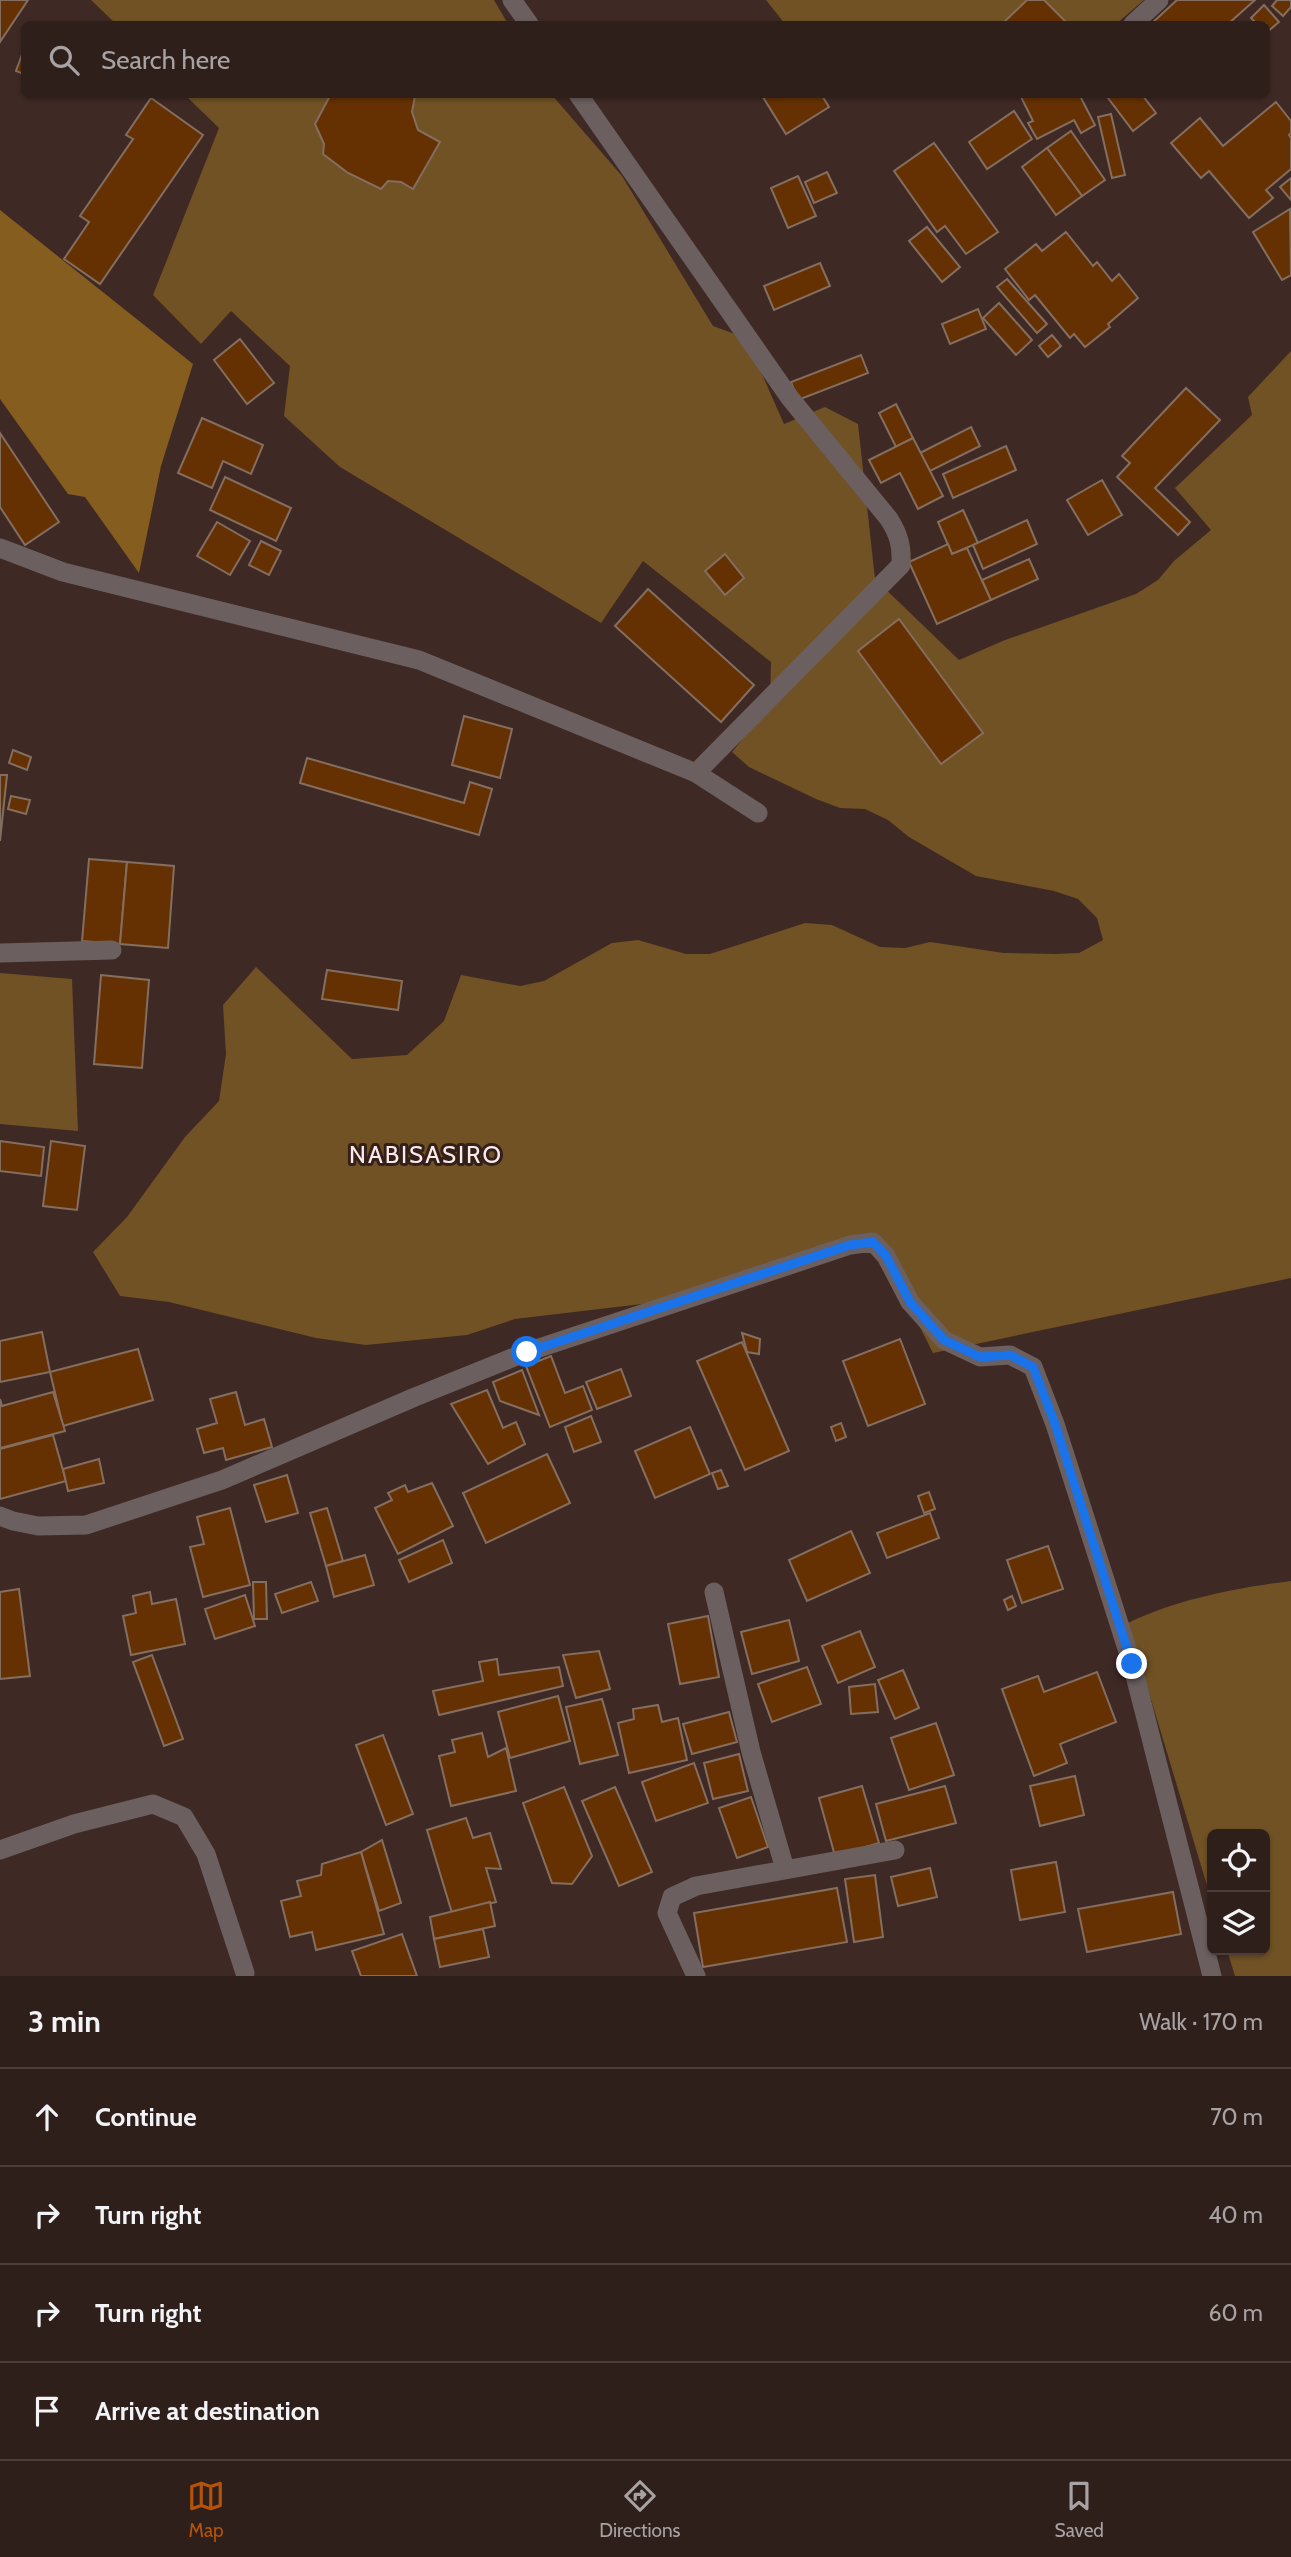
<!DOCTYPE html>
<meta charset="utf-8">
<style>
:root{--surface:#2f1f1b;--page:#372724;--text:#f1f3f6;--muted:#a7a2a3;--line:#4a3d3a;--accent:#b45309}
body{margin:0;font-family:Cabin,sans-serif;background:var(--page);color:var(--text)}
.controls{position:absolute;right:21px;bottom:21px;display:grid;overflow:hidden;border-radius:10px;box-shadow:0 2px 5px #0004}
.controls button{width:63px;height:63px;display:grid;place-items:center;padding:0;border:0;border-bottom:2px solid var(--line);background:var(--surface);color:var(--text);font:35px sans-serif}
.stop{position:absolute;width:21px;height:21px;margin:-16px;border:5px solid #1a73e8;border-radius:50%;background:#fff}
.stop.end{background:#1a73e8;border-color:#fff;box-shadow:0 2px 7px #0008}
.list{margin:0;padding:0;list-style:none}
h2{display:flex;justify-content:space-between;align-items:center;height:91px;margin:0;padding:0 28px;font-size:30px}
h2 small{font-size:23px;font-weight:400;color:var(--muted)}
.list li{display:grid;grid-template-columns:46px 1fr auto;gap:21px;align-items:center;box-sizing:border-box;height:98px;padding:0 28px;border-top:2px solid var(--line)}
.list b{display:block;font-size:26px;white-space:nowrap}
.list em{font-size:23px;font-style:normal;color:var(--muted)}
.icon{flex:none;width:38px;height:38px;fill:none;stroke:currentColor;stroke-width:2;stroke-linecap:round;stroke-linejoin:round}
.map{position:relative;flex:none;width:1291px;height:1976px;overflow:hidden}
.search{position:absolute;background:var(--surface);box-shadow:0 2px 5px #0004;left:21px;right:21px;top:21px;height:77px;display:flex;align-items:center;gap:18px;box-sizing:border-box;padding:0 24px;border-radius:10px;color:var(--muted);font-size:26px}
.sheet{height:483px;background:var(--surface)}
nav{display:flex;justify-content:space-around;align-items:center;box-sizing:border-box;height:98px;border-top:2px solid var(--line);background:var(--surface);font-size:19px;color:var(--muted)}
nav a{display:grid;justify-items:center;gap:4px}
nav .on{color:var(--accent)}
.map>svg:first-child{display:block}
.green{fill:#705224}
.forest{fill:#845d1f}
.building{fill:#663102;stroke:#846e60;stroke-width:2}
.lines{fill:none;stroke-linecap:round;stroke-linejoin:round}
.minor{stroke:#6b5f60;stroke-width:19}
.route{stroke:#1a73e8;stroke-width:9}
.labels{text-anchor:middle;stroke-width:6;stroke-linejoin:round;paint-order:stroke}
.quarter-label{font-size:24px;letter-spacing:2px;fill:#faeae7;stroke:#351f1a}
</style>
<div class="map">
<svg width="1291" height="1976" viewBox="0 0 1291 1976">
<rect width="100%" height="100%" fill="#3f2924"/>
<!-- green -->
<g class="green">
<polygon points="91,0 494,0 508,24 116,24"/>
<polygon points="766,0 1144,0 1116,24 785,24"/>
<polygon points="185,95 552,95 622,176 713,326 746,338 784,424 825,407 858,424 875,579 959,660 1005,640 1136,594 1158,580 1174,561 1211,530 1175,488 1252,415 1248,397 1291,351 1291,1278 933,1353 882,1252 830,1249 684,1299 515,1319 467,1335 366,1345 316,1338 169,1302 120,1296 93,1252 127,1217 185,1137 219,1101 226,1054 223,1005 256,967 352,1059 407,1055 444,1021 461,975 520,986 544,981 612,943 638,940 686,954 710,954 805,923 832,925 880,947 905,948 930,942 1004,953 1056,954 1079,953 1103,940 1097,918 1078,899 1054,891 976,876 909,837 888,820 865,809 840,808 816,799 749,767 732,752 770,705 771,662 643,561 601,623 340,467 284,416 290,366 231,311 201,344 153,295 219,128"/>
<polygon points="0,973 72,979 78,1131 0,1124"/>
<path d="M 1291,1581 L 1291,1976 L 1235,1976 L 1227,1950 L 1265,1950 L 1265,1834 L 1212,1834 L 1212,1902 L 1128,1623 C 1178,1599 1236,1588 1291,1581 Z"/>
</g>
<!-- forest -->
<polygon class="forest" points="0,210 193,364 161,466 139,573 85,497 68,494 0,399"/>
<!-- building -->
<g class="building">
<polygon points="0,0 28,0 0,42"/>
<polygon points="1027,0 1044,0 1068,24 1002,24"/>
<polygon points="1177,0 1255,0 1228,24 1151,24"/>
<polygon points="1277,0 1291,0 1291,7 1283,16 1272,6"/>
<polygon points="1264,5 1279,22 1266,33 1266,24 1257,24 1251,18"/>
<polygon points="24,49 24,74 16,71"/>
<polygon points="331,94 415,96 412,112 418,130 440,142 413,189 401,182 388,181 381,189 348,173 323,154 324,144 315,124"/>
<polygon points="761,94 821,94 829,107 786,134"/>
<polygon points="1026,94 1079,94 1095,125 1081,133 1074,120 1037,139 1028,123 1033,121 1021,97"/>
<polygon points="1105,94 1146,94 1143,96 1156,113 1133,131"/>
<polygon points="151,98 203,135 100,284 64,259 89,222 80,216 133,139 126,135"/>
<polygon points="1276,102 1291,121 1291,133 1289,135 1291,138 1291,169 1266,190 1273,198 1249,218 1209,171 1201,178 1171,143 1200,118 1223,146"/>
<polygon points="1014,111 1032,139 987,169 969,142"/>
<polygon points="1111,114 1125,175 1112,178 1098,117"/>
<polygon points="1071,131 1105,180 1082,196 1047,148"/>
<polygon points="934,143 998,232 966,254 945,226 937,232 894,171"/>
<polygon points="1047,148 1082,196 1056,215 1022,167"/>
<polygon points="827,172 837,193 814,203 805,182"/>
<polygon points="798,176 816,216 788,228 771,188"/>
<polygon points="1291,178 1291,200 1280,187"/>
<polygon points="1290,209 1291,275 1282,280 1253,232"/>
<polygon points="927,227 960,267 942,282 909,241"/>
<polygon points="1066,232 1093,266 1097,262 1112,281 1119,274 1138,298 1108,324 1110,327 1085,347 1074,334 1070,338 1035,295 1029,300 1005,269 1036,244 1042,251"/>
<polygon points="820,263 830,286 774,310 764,286"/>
<polygon points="1007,279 1047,324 1037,333 997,287"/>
<polygon points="999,303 1032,340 1016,355 983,318"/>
<polygon points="978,309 986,329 950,344 942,324"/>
<polygon points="1052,335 1061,346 1048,357 1039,346"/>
<polygon points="240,339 274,383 247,404 214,360"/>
<polygon points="861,355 868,373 798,400 791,382"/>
<polygon points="1186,388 1220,420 1155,488 1190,522 1178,535 1117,477 1130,463 1122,456"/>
<polygon points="896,404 913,438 896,447 879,413"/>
<polygon points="202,418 263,445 251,474 223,461 212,488 178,473"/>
<polygon points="971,427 980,446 930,471 920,453"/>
<polygon points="0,433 59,522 25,545 0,507"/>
<polygon points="913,438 943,496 918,509 900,473 881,483 869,460"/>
<polygon points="1006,446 1016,470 953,498 943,474"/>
<polygon points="225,477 291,508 276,541 210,510"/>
<polygon points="1102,480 1122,515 1088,535 1067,500"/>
<polygon points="963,510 978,543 952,554 938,522"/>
<polygon points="1027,520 1037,544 983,569 973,545"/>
<polygon points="217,522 250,541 230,575 197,556"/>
<polygon points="261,541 281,551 269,575 249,565"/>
<polygon points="948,544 952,554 967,548 991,600 937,624 909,562"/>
<polygon points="725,554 744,578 725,595 705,571"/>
<polygon points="1029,559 1038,579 991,600 982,580"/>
<polygon points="648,589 754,685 721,722 615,626"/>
<polygon points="899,619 983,733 941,764 858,651"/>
<polygon points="464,716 512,729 500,778 452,765"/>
<polygon points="13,750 31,757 27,770 9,763"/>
<polygon points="307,758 464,803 470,782 492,789 479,835 300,783"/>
<polygon points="0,775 7,775 0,841"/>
<polygon points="11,796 30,800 26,814 8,809"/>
<polygon points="89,859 127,862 120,944 82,941"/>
<polygon points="127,862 174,866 168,948 120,944"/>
<polygon points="327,970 402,981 398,1010 322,999"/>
<polygon points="101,975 149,980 142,1068 94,1064"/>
<polygon points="0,1141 44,1147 41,1176 0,1171"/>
<polygon points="51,1141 85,1146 77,1210 43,1206"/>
<polygon points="42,1332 50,1372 0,1382 0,1341"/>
<polygon points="742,1333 760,1339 759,1354 747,1352"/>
<polygon points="900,1339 925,1404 868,1426 843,1361"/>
<polygon points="742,1342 789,1451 745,1470 697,1361"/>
<polygon points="138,1349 153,1400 63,1426 50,1372"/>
<polygon points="551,1356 565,1393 583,1386 592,1410 550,1427 526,1366"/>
<polygon points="621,1369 631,1396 597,1409 586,1382"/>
<polygon points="522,1370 539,1415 500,1401 493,1382"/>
<polygon points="487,1390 503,1428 516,1422 525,1444 488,1464 451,1404"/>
<polygon points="53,1392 65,1431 0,1448 0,1399 2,1406"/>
<polygon points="236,1392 245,1425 264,1419 272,1447 226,1460 223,1448 204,1453 197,1429 217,1423 210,1399"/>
<polygon points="591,1416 601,1442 574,1452 565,1427"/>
<polygon points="841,1423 846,1437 836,1441 831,1427"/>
<polygon points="690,1427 710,1474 655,1498 635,1451"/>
<polygon points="53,1435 66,1481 0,1499 0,1449"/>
<polygon points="547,1454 570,1503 486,1543 463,1493"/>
<polygon points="99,1459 104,1483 68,1491 63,1469"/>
<polygon points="721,1470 728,1486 718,1489 712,1473"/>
<polygon points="287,1475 298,1513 266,1522 254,1485"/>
<polygon points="432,1483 453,1526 398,1554 375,1508 392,1500 388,1493 405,1485 408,1492"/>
<polygon points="929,1492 935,1509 924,1513 918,1496"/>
<polygon points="230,1508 250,1585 203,1597 190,1547 204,1544 197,1517"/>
<polygon points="327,1508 343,1561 326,1566 310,1513"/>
<polygon points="930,1513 939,1538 887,1558 877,1533"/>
<polygon points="851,1531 870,1573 807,1601 789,1560"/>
<polygon points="443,1540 452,1563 409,1582 399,1560"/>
<polygon points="1048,1546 1063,1589 1022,1603 1007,1560"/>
<polygon points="365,1555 374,1585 334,1597 326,1566"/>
<polygon points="253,1582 266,1582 267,1619 254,1619"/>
<polygon points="311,1582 318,1601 282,1613 275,1594"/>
<polygon points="19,1589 30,1676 0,1679 0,1592"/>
<polygon points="150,1592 152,1604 176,1599 185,1644 131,1655 123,1616 136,1613 133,1596"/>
<polygon points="245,1595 255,1626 215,1639 205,1609"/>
<polygon points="1012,1596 1016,1606 1008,1610 1004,1600"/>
<polygon points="708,1616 719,1677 680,1684 668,1624"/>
<polygon points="789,1620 799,1661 752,1674 741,1632"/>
<polygon points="860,1631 875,1667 838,1683 822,1646"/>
<polygon points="599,1651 610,1689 576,1698 563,1655"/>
<polygon points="152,1655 183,1739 164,1746 133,1662"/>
<polygon points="497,1659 499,1675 559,1667 563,1686 439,1715 433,1691 483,1681 479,1662"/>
<polygon points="807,1667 821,1704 772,1722 758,1684"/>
<polygon points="903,1670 919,1708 895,1719 878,1680"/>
<polygon points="1097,1672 1116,1722 1060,1744 1067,1763 1034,1776 1002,1689 1038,1676 1044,1692"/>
<polygon points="875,1684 878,1712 851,1714 849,1687"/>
<polygon points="558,1696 570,1741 510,1758 498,1712"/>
<polygon points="602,1699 618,1755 580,1764 566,1707"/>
<polygon points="658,1705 662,1722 678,1718 687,1760 629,1773 618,1723 634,1719 633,1709"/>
<polygon points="729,1712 737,1742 692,1754 683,1724"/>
<polygon points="936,1723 954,1775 909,1790 891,1738"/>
<polygon points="482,1733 488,1757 506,1748 516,1791 451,1806 439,1756 455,1752 452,1740"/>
<polygon points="383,1735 413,1814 386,1825 356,1745"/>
<polygon points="739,1754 748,1791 713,1799 704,1763"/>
<polygon points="694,1763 708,1803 656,1821 642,1782"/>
<polygon points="1075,1776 1084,1815 1040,1826 1030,1786"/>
<polygon points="862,1786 879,1843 835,1856 819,1798"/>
<polygon points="945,1786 956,1823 886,1841 876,1804"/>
<polygon points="564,1787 592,1856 572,1884 552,1883 523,1803"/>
<polygon points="615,1787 652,1872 619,1886 582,1801"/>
<polygon points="751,1797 768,1847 737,1858 719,1808"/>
<polygon points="466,1818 473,1838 490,1833 501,1869 486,1868 496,1902 452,1913 427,1830"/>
<polygon points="382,1840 401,1903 379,1911 361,1852"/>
<polygon points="361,1852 384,1934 316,1950 312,1932 290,1937 281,1901 301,1896 297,1881 321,1875 322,1864"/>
<polygon points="1056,1862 1065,1912 1020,1920 1011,1870"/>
<polygon points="930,1868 937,1897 898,1906 891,1877"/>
<polygon points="875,1875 883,1937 854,1942 845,1879"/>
<polygon points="837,1888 847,1942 703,1967 694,1913"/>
<polygon points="1173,1892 1181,1934 1087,1952 1078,1909"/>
<polygon points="490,1902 495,1926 434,1939 430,1917"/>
<polygon points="483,1929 489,1957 440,1967 434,1939"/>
<polygon points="402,1934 417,1976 361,1976 352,1951"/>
</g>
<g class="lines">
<!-- minor -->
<g class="minor">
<polyline points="512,0 529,24"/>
<polyline points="1133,24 1159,0"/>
<path d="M 578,94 L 790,398 L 889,519 C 899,535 902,546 901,565 L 696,773"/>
<polyline points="0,548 63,572 419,660 696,773 758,813"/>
<polyline points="0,953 112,950"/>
<polyline points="0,1516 13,1521 38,1526 86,1525 222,1480 415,1397 527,1352 850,1245 873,1242 886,1256 910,1302 944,1340 980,1357 1010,1355 1033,1367 1055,1424 1132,1664 1212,1976"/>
<polyline points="714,1592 751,1752 785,1869"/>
<polyline points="0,1850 74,1824 153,1804 184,1817 206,1854 245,1973"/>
<polyline points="696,1976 667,1913 672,1897 696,1886 895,1850"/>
</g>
</g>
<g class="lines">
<!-- route -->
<polyline class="route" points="527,1352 850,1245 873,1242 886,1256 910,1302 944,1340 980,1357 1010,1355 1033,1367 1055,1424 1132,1664"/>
</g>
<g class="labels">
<!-- quarter labels -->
<g class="quarter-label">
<text x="426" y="1163">NABISASIRO</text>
</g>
</g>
</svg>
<div class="controls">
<button><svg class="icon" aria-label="locate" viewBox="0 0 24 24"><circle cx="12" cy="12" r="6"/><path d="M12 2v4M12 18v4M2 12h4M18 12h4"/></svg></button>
<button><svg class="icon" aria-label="layers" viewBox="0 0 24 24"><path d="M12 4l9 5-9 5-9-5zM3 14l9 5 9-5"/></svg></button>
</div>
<div class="stop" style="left:527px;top:1352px"></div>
<div class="stop end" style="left:1132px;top:1664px"></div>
<div class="search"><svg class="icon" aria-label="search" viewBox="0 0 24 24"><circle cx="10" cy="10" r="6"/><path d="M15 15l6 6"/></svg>Search here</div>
</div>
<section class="sheet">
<h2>3 min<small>Walk · 170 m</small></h2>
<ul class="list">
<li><svg class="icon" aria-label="ahead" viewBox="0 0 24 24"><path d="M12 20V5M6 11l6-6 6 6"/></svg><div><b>Continue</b></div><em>70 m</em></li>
<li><svg class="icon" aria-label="right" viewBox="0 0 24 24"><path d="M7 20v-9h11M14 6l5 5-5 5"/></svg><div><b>Turn right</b></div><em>40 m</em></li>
<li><svg class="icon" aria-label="right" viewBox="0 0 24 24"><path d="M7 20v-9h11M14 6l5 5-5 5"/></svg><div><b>Turn right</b></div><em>60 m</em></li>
<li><svg class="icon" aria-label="arrive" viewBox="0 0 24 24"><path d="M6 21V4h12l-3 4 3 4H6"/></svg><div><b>Arrive at destination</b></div></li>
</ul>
</section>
<nav>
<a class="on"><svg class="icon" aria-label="map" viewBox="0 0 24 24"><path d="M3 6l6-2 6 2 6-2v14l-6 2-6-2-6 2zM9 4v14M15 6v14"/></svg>Map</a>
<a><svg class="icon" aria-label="directions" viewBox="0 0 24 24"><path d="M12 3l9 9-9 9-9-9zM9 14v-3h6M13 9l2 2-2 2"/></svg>Directions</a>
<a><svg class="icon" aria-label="saved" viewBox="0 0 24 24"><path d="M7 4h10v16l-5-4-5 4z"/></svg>Saved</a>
</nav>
